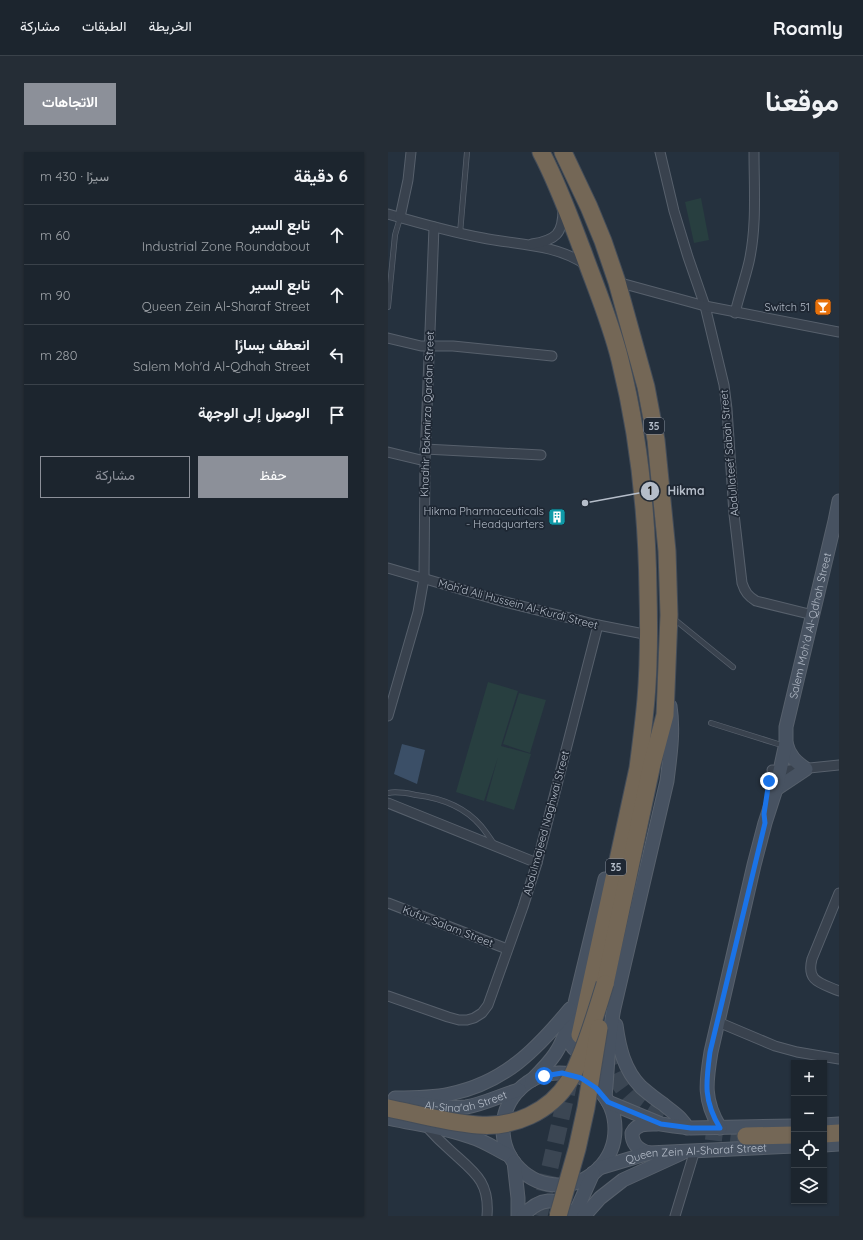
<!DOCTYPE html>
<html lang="ar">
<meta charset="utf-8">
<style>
:root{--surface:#1c252e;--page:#252d36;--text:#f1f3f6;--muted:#a0a5aa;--line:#3a424a;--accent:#8c9099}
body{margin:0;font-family:Quicksand,Vazirmatn,sans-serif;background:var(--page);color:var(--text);direction:rtl}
.controls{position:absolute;right:12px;bottom:12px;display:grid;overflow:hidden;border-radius:0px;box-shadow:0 1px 3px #0004}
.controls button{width:36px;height:36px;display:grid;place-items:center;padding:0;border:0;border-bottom:1px solid var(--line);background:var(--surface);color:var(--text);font:20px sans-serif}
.stop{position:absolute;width:12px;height:12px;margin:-9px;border:3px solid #1a73e8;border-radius:50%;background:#fff}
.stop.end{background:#1a73e8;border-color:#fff;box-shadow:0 1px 4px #0008}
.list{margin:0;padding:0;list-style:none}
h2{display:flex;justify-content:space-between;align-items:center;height:52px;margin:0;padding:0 16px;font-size:17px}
h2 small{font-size:13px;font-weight:400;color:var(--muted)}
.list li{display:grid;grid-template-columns:26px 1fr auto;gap:12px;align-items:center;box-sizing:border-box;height:60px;padding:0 16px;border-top:1px solid var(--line)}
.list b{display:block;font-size:15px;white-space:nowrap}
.list p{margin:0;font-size:13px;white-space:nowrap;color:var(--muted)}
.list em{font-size:13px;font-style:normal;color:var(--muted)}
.actions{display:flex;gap:8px;padding:12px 16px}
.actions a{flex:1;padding:9px 0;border:1px solid var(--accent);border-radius:0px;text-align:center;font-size:14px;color:var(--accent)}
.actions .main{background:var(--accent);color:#fff}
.icon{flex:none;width:22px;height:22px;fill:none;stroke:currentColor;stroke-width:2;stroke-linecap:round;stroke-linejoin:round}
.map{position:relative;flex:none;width:451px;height:1064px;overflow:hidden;direction:ltr;border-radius:0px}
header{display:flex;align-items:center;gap:24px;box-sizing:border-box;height:56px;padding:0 20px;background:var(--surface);border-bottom:1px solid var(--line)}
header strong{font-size:19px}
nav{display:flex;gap:22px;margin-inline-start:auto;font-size:14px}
.intro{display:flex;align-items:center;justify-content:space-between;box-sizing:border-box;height:96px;padding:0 24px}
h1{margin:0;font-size:28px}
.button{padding:10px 18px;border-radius:0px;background:var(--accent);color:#fff;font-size:14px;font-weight:700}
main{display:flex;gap:24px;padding:0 24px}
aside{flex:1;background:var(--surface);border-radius:0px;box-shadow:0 1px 3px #0004}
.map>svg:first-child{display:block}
.green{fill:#283f40}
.water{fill:#3b4f67}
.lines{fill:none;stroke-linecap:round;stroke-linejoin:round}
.highway-tunnel{stroke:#3b4653;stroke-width:17;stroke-dasharray:17 8;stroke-linecap:butt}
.lane-casing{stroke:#57606c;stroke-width:6}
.street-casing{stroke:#57606c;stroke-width:11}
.secondary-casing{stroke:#57606c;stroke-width:15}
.highway-casing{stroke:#444d59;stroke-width:19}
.lane{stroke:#39424e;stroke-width:4.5}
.street{stroke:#39424e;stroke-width:9}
.secondary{stroke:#475261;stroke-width:13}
.highway{stroke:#746756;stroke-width:17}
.highway-bridge-casing{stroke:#444d59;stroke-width:19;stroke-linecap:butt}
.highway-bridge{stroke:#746756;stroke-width:17}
.route{stroke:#1a73e8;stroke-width:5}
.labels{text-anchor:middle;stroke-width:3.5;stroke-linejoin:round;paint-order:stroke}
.shield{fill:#1e2733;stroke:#88909c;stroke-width:1}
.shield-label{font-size:10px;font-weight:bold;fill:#b5bdc9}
.poi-label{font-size:11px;fill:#b5bdc9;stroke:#1e2733;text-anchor:end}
.street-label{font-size:11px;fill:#b5bdc9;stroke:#1e2733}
.leader{fill:none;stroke:#b5bdc9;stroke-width:1.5}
.callout-dot{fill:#b5bdc9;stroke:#1e2733;stroke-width:1.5}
.mark-label{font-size:12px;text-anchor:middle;font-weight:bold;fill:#111}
.callout-label{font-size:12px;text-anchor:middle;font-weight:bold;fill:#b5bdc9;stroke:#1e2733;stroke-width:3.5;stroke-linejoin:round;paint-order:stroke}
</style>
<header>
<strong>Roamly</strong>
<nav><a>الخريطة</a><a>الطبقات</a><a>مشاركة</a></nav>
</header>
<div class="intro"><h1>موقعنا</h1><a class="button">الاتجاهات</a></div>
<main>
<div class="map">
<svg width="451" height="1064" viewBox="0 0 451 1064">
<rect width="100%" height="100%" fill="#25313e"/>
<!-- green -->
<g class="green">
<polygon points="313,46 321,88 306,91 297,50"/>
<polygon points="100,530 130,539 113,594 143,602 126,658 98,649 110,605 96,649 68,640"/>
<polygon points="131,541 158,548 142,601 115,592"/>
</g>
<!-- water -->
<polygon class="water" points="14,592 37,598 29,632 6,622"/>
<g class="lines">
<!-- highway-tunnel -->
<g class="highway-tunnel">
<path d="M 216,899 C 221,908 224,918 229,927 C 240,948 260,962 281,970"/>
<polyline points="318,979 358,984"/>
<polyline points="151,1064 182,926"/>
</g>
<defs>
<g id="lane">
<polyline points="72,81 79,0"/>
<polyline points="0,155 7,83 12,66"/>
<polyline points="286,467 345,515"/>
<polyline points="323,571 390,592"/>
<path d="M 0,641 C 9,639 18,641 28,643 C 53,646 76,654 93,674 C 98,680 102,686 106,692"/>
</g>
<g id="street">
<path d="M 272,0 L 286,59 L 300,105 L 317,154 L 336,233 L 339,257 L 346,362 L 354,431 C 357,440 360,444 368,449 L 425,463"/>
<path d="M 0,62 C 31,71 63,80 95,86 C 130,93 168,92 198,113"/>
<polyline points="12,65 20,28 23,0"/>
<path d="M 144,92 C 168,88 175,82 175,57"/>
<polyline points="229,130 317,154 451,180"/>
<path d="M 347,161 C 351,144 357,127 361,110 C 369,74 366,36 366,0"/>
<polyline points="0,186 33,194 65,194 164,204"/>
<polyline points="37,297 153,303"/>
<polyline points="0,300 37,309"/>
<polyline points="0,416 113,449 210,473 261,483"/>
<polyline points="0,564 30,460 36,426 37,309 46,75"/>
<polyline points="384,618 392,619 451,613"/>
<polyline points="0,651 149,711"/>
<path d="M 451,741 L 424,807 C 418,830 433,831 451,839"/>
<polyline points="0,751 119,797"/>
<polyline points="0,844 60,865 71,868 79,868 86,866 94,861 100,853 135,755 149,711 210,473"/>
<polyline points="330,870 387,894 409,900 451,907"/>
<path d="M 38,974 C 46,983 54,991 63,999 C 86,1020 102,1029 99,1064"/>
<polyline points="287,1064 307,998"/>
</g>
<g id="secondary">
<path d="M 388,637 L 418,617 C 408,610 401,604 398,591"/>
<path d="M 181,873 C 181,890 182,902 202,901"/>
<path d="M 228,873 C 231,895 236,918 253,935 C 260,941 267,947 275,952 C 284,960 294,965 299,976"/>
<circle cx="171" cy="977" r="56"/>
<path d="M 144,928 C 152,920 161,911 167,902 C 177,887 182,868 187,851 L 217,727"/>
<path d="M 217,945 C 220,915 220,885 226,856 L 279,629 C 282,604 286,579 282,554"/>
<path d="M 7,946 C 26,946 44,946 62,942 C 116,931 148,898 182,857"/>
<polyline points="220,950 273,972 286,974 303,976 406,974"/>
<path id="s1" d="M 28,951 C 44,954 61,957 78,955 C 96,952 113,943 131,938"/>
<path d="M 0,966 C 27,972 56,975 83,985 C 97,989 109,998 122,1004"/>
<polyline points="436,973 451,972"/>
<path id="s2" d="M 332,976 C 315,948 318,930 323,900 L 366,713 L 377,671 L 388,637 L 398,591 L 398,575 L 447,369 L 451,349"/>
<polyline points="436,993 451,992"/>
<path d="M 261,1001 C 251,998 244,993 244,981 C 249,971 259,972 269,972"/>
<polyline points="126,1010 130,1046 130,1064"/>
<path id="s3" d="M 211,1016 L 261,1001 L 406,994"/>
<path d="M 135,1064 C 150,1047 171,1041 183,1064"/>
<polyline points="186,1064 205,1021"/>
<polyline points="196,1064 212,1046 235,1028 294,1001"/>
</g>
<g id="highway">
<path d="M 153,0 C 170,32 182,66 195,100 C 208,136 223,171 232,208 C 251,284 259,361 260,439 C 261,475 261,511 258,547 C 256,570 253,593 250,616 L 192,883"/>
<polyline points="175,0 201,55 215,89 229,130 258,235 268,288 279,399 281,463 277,563 264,612 217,832"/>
<polyline points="436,982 451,981"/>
<polyline points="358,984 406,983"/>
</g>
</defs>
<!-- lane casing -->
<use href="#lane" class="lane-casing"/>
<!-- street casing -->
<use href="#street" class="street-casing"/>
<!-- secondary casing -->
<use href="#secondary" class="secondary-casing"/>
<!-- highway casing -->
<use href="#highway" class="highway-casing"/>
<!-- lane -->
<use href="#lane" class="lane"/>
<!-- street -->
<use href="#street" class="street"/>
<!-- secondary -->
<use href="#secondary" class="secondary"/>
<!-- highway -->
<use href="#highway" class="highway"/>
<defs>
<g id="highway-bridge">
<path d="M 0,956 C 29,962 61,971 90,973 C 125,976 162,960 181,929 C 187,920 190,910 194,901 C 203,878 210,855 217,832"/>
<polyline points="170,1064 189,997 198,956 211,876"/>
</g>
</defs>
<!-- highway-bridge casing -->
<use href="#highway-bridge" class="highway-bridge-casing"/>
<!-- highway-bridge -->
<use href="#highway-bridge" class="highway-bridge"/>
</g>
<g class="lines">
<!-- route -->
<path class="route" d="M 156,924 L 174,921 L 193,926 L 208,936 L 220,950 L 273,972 L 303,976 L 332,976 C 315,948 318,930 322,900 L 377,671 L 376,662 L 381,629"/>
</g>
<!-- icons -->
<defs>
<symbol id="bar-square" viewBox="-11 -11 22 22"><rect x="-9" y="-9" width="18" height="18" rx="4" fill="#e8710a" stroke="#1e2733"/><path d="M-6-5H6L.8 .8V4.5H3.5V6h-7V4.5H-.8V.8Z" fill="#fff"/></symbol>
<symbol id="building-square" viewBox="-11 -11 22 22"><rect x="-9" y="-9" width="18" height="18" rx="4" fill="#0f9aa8" stroke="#1e2733"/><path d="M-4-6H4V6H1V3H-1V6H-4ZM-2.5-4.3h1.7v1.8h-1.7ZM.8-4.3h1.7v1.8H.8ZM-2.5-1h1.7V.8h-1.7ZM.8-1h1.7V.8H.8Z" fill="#fff"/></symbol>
</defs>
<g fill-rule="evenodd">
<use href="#bar-square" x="425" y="145" width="20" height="20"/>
<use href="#building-square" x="159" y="355" width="20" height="20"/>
</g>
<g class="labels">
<!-- shield labels -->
<g class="shield">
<rect x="256" y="266" width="20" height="16" rx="3"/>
<rect x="218" y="707" width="20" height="16" rx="3"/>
</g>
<g class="shield-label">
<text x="266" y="278">35</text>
<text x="228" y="719">35</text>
</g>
<!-- poi labels -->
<g class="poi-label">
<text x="422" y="159">Switch 51</text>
<text x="156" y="363">Hikma Pharmaceuticals<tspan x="156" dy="13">- Headquarters</tspan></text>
</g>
<!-- street labels -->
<g class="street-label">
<text transform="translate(39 262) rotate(-88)" y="4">Khadhir Bakmirza Qardan Street</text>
<text transform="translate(341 301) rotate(-95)" y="4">Abdullateef Sabah Street</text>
<text transform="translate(130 452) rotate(15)" y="4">Moh'd Ali Hussein Al-Kurdi Street</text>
<text dy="4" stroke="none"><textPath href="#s2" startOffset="517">Salem Moh'd Al-Qdhah Street</textPath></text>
<text transform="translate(158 671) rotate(-75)" y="4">Abdulmajeed Naghwai Street</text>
<text transform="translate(60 774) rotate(21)" y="4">Kufur Salam Street</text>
<text dy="4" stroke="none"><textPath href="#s1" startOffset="51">Al-Sina'ah Street</textPath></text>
<text dy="4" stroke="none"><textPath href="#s3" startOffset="99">Queen Zein Al-Sharaf Street</textPath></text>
</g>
</g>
<!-- callouts -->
<path class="leader" d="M197 351L262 339"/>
<g class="callout-dot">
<circle cx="197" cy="351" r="4"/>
<circle cx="262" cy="339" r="10"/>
</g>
<g class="mark-label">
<text x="262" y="343">1</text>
</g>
<g class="callout-label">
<text x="298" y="343">Hikma</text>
</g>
</svg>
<div class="controls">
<button>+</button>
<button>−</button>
<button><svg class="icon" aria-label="locate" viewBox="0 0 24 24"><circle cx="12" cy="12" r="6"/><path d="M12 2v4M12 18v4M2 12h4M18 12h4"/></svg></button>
<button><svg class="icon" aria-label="layers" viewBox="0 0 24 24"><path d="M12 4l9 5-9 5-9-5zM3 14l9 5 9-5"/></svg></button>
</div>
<div class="stop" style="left:156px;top:924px"></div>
<div class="stop end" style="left:381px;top:629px"></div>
</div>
<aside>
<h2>6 دقيقة<small>سيرًا · 430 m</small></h2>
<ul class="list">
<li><svg class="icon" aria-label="ahead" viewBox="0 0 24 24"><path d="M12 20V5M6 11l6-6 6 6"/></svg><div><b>تابع السير</b><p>Industrial Zone Roundabout</p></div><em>60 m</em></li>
<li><svg class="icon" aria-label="ahead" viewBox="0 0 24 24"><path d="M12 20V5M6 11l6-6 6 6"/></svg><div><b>تابع السير</b><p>Queen Zein Al-Sharaf Street</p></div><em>90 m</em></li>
<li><svg class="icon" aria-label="left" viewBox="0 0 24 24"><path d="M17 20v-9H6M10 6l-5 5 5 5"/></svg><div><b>انعطف يسارًا</b><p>Salem Moh'd Al-Qdhah Street</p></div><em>280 m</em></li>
<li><svg class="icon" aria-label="arrive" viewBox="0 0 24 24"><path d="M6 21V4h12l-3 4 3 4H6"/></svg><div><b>الوصول إلى الوجهة</b></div></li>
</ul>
<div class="actions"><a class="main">حفظ</a><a>مشاركة</a></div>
</aside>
</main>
